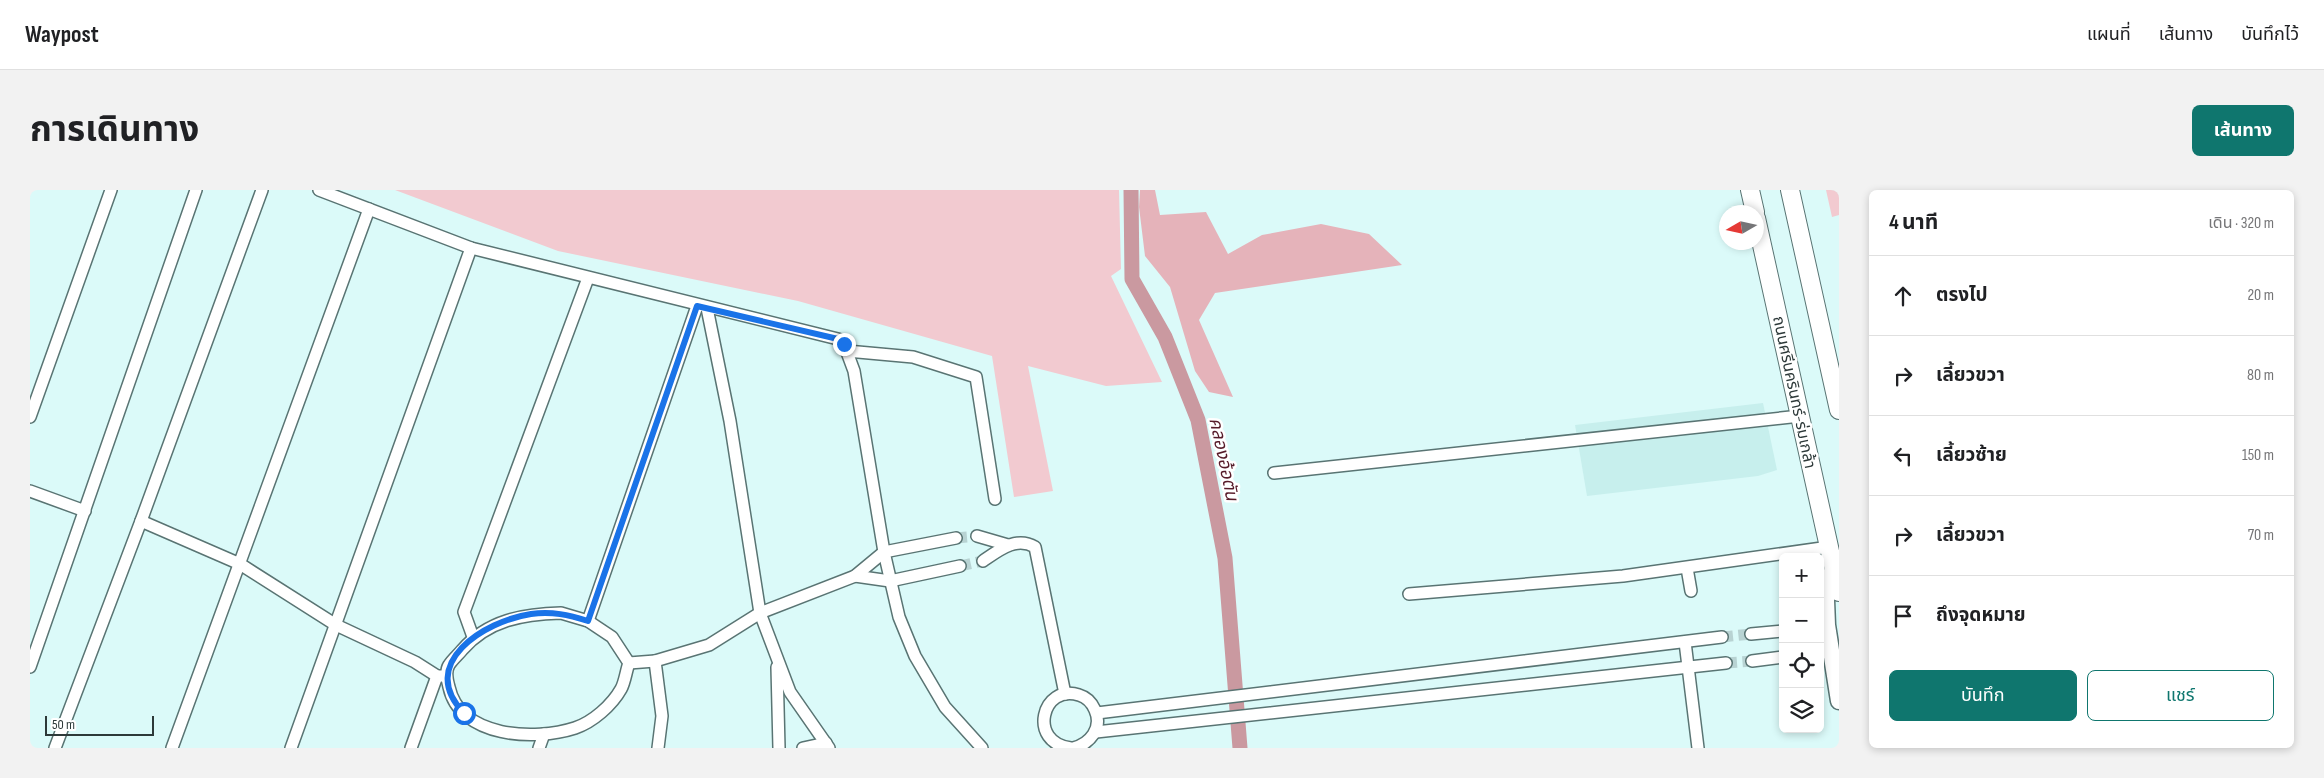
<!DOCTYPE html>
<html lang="th">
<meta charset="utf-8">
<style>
:root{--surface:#fff;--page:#f2f2f2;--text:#202124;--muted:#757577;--line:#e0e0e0;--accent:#0f766e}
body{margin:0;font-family:"Sofia Sans Condensed","Noto Sans Thai",sans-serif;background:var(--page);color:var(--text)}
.controls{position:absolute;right:15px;bottom:15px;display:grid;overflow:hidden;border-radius:8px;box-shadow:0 2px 8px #0003}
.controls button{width:45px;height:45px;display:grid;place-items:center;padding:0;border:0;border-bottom:1px solid var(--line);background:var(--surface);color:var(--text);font:25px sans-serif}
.compass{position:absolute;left:1689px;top:15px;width:45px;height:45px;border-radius:50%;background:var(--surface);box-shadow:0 2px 8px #0003;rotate:261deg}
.scale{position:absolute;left:15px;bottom:12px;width:109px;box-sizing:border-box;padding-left:5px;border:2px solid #2d3939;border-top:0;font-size:14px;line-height:18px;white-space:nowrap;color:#2d3939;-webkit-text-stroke:4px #fff;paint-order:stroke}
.stop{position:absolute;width:15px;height:15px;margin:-11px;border:4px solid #1a73e8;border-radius:50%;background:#fff}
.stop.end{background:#1a73e8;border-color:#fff;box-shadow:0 1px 5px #0008}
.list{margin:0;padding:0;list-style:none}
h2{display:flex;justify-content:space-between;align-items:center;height:65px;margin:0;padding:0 20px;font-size:21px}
h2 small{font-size:16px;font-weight:400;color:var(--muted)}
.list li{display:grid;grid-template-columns:32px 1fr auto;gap:15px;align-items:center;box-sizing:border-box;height:80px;padding:0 20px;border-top:1px solid var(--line)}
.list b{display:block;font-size:19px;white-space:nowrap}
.list em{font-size:16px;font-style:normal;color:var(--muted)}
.actions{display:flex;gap:10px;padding:15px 20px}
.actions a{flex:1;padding:11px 0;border:1px solid var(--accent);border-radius:8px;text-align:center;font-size:18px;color:var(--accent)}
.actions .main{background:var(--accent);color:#fff}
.icon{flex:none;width:28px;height:28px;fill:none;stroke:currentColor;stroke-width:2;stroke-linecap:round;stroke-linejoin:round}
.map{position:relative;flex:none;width:1809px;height:558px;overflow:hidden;border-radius:8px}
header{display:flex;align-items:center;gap:30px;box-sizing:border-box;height:70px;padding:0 25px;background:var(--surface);border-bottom:1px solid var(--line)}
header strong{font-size:24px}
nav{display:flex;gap:28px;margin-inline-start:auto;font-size:18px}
.intro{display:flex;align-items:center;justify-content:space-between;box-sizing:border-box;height:120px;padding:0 30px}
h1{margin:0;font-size:35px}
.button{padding:12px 22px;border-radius:8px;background:var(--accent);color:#fff;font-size:18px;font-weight:700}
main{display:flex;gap:30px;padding:0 30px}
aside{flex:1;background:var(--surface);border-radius:8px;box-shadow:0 2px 8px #0003}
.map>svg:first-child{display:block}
.built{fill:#c7efed}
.green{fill:#f2cad0}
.forest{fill:#e5b3ba}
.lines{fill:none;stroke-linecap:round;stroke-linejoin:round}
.canal{stroke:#ca99a0;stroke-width:15}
.minor-tunnel{stroke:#b8d3d3;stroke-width:11;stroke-dasharray:11 5.5;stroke-linecap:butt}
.minor-casing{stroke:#597473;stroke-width:14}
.secondary-casing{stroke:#597473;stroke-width:19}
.primary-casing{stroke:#597473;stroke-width:20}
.minor{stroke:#fff;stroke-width:11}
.secondary{stroke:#fff;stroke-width:16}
.primary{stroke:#fff;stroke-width:18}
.route{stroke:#1a73e8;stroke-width:6}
.labels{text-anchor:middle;stroke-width:5;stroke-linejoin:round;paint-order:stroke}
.street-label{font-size:16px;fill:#2d3939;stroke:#fff}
.water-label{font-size:18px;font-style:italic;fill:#561b29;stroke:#fff}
</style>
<header>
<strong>Waypost</strong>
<nav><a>แผนที่</a><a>เส้นทาง</a><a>บันทึกไว้</a></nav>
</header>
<div class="intro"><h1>การเดินทาง</h1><a class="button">เส้นทาง</a></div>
<main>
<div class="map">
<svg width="1809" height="558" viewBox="0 0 1809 558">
<rect width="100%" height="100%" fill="#dbfaf9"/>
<!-- built -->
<polygon class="built" points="1733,213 1747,280 1728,286 1557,306 1545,235"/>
<!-- green -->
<g class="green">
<polygon points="365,0 1089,0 1091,79 1081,86 1132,192 1076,196 998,176 1023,301 984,307 962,166 768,111 528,61"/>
<polygon points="1796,0 1809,0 1809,25 1802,27"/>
</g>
<!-- forest -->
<polygon class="forest" points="1110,0 1125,0 1130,25 1176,22 1198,64 1232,45 1291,34 1339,44 1372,75 1185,103 1169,130 1203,207 1179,202 1165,181 1140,97 1115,66 1109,17"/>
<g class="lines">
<!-- canal -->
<polyline class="canal" points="1101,0 1102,89 1135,147 1168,230 1195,368 1210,558"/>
<!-- minor-tunnel -->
<g class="minor-tunnel">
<polyline points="926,348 947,346"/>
<polyline points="930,376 953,371"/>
<polyline points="1692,447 1721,444"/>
<polyline points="1696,473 1722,471"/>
</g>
<defs>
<g id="minor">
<polyline points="289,0 441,58 808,149 814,154 824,181 854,362 869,427 885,466 915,517 952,558"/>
<polyline points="677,118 700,231 730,423 760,502 799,558"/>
<polyline points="817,161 883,167 946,187 965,309"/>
<polyline points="0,227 81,0"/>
<polyline points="1244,283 1770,226"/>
<polyline points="0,301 55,321"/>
<polyline points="111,331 232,0"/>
<polyline points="947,346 978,355"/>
<path d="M 953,371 C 969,360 986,346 1005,357 L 1035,504"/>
<polyline points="1657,378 1661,401"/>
<polyline points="825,386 860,391 930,376"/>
<polyline points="1379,404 1593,386 1799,357"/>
<path d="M 531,423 L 558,431 L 582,447 L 599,473 C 596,481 595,492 591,499 C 582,515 563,532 545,538 C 505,551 430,548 419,497 C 417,490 415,481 419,475 C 422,470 428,465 432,460 C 458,430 493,424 531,423 Z"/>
<polyline points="558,431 667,116"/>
<polyline points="1721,444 1753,441"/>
<polyline points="443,447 434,422 558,88"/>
<polyline points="1655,452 1668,558"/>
<polyline points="1722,471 1753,467"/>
<polyline points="599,473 625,471"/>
<polyline points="0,477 166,0"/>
<polyline points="747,477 749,558"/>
<polyline points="1067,523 1692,447"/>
<polyline points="1066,542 1696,473"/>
<polyline points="25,558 111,331 210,374 306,435 385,472 407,486 416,486"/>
<polyline points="142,558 339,19"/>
<polyline points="261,558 441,58"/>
<polyline points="381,558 407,486"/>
<polyline points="509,558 514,544"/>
<polyline points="628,558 632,526 625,471 679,455 730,423 825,386 854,362 926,348"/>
<polyline points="773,558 796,553"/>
<path d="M 1041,558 C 997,553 1012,493 1049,505 C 1056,507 1062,513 1065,520 C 1073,538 1060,554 1043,558"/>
</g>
<polyline id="secondary" points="1803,376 1796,410 1797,435 1809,511"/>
<g id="primary">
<polyline points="1720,0 1725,22"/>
<polyline points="1760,0 1809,220"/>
<polyline points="1726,28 1809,402"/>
</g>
</defs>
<!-- minor casing -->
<use href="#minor" class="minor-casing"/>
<!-- secondary casing -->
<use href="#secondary" class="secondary-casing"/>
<!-- primary casing -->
<use href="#primary" class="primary-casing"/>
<!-- minor -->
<use href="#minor" class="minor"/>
<!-- secondary -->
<use href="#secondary" class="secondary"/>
<!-- primary -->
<use href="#primary" class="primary"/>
</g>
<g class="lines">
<!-- route -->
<path class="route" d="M 434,523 C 386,474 454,431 501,424 C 522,421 539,425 558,431 L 667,116 L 808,149 L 814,154"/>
</g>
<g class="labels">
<!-- street labels -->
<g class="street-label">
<text transform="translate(1765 202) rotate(78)" y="6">ถนนศรีนครินทร์-ร่มเกล้า</text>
</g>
<!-- water labels -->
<g class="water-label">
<text transform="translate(1194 269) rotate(78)" y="6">คลองอ้อตัน</text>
</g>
</g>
</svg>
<div class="controls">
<button>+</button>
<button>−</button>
<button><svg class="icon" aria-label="locate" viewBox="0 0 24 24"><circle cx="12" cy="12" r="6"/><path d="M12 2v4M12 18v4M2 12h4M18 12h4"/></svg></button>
<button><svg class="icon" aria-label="layers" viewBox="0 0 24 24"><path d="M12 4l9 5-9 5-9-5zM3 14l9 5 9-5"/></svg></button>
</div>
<svg class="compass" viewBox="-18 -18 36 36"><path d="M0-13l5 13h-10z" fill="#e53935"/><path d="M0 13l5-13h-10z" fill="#757577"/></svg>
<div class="scale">50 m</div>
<div class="stop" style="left:434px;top:523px"></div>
<div class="stop end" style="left:814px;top:154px"></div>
</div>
<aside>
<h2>4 นาที<small>เดิน · 320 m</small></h2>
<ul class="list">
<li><svg class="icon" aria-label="ahead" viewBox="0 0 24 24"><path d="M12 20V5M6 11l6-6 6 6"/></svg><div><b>ตรงไป</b></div><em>20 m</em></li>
<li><svg class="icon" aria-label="right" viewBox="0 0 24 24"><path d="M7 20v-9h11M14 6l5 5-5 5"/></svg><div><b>เลี้ยวขวา</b></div><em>80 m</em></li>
<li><svg class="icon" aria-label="left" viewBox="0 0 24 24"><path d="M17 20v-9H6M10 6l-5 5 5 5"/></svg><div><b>เลี้ยวซ้าย</b></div><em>150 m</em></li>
<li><svg class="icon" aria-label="right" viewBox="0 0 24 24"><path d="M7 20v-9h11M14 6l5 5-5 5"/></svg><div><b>เลี้ยวขวา</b></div><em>70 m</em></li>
<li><svg class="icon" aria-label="arrive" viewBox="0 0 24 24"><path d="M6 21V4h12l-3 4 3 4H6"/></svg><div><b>ถึงจุดหมาย</b></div></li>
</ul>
<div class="actions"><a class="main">บันทึก</a><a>แชร์</a></div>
</aside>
</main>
